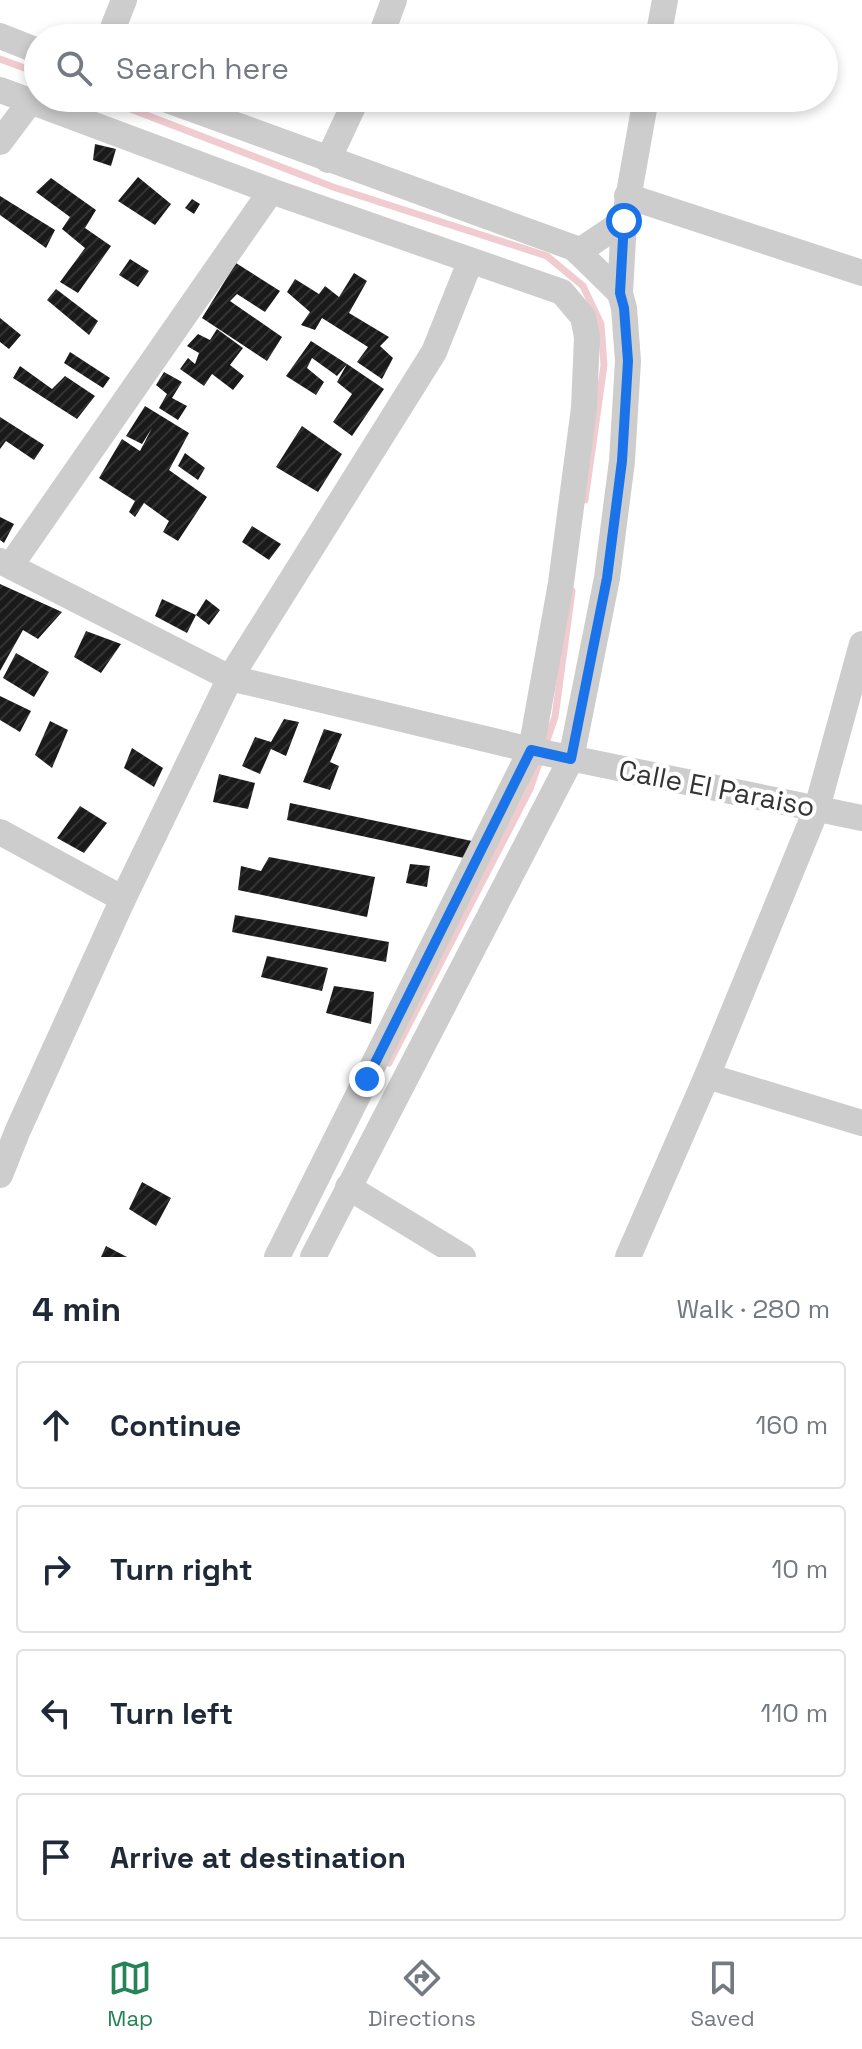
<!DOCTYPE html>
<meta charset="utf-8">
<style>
:root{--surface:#fff;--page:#f2f2f3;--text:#1f2937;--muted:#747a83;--line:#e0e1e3;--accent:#268356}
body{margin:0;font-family:"Space Grotesk",sans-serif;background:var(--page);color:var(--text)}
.stop{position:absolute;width:24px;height:24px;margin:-18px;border:6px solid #1a73e8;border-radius:50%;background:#fff}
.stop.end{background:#1a73e8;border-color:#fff;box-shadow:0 2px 8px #0008}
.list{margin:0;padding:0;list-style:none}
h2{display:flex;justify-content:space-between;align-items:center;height:104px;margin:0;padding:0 32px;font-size:34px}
h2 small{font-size:26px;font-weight:400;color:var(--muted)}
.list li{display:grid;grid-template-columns:52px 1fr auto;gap:24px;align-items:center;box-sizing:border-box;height:128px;margin:0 16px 16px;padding:0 16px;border:2px solid var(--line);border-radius:8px}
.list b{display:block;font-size:30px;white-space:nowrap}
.list em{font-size:26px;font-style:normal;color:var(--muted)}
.icon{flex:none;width:44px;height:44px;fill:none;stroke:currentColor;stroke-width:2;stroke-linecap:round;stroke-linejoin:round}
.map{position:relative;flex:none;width:862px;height:1257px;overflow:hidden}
.search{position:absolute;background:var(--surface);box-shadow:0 4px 12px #0003;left:24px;right:24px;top:24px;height:88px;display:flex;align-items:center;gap:20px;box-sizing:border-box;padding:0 28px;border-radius:44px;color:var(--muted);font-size:30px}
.sheet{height:680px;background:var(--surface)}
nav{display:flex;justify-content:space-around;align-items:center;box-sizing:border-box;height:112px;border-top:2px solid var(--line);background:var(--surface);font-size:22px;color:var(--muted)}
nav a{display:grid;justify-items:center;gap:4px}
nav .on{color:var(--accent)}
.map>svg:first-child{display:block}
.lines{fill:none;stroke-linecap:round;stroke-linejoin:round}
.stream{stroke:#f0ccd1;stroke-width:7}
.building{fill:url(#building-hatch)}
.minor{stroke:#cdcdcd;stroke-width:26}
.route{stroke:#1a73e8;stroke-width:10}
.labels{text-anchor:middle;stroke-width:8;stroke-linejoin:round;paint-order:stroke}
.street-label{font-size:28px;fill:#333;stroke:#fff}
</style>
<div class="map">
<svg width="862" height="1257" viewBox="0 0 862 1257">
<defs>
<pattern id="building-hatch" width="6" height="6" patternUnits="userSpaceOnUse" patternTransform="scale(2)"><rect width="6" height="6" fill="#1a1a1a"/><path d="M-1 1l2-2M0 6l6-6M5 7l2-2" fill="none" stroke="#333"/></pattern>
</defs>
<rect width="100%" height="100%" fill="#fff"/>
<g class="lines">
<!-- stream -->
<g class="stream">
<polyline points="0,59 38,73"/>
<polyline points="102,98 333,187 547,256 583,286 601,324 604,365 585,500"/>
<polyline points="389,1063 530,789 555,717 572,591"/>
</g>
</g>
<!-- building -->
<g class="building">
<polygon points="95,144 116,149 111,166 93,160"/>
<polygon points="138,177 171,204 155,225 118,201"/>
<polygon points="51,178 96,210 85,228 111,246 78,293 60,282 85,248 62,229 70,217 36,192"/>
<polygon points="0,196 55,230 46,248 0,215"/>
<polygon points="192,199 200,204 194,214 185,208"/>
<polygon points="130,259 149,271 138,287 119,275"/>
<polygon points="236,263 280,291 265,312 237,294 230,301 282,337 267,361 202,318"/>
<polygon points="354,273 367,281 349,313 389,337 380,346 393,358 382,379 357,362 368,347 322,318 315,330 301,325 310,312 287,292 295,279 319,294 325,286 339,297"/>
<polygon points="56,289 98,321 89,335 47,300"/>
<polygon points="0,318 21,335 9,349 0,342"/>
<polygon points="217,329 243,348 230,365 244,376 233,390 212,374 204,386 180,369 188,358 195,364 199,353 187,346 198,334 210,340"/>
<polygon points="311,341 347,364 384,389 352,436 333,422 352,394 337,382 347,364 337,376 312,358 307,368 324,382 316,395 286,376"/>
<polygon points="70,352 110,378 103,388 64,363"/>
<polygon points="20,366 52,389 65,376 95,396 77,419 13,378"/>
<polygon points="164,372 182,382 172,398 187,406 178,420 159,408 167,394 156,385"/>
<polygon points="145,406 189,433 169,470 207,497 178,541 163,532 169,521 144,503 135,517 129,512 135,501 99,478 122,439 140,451 152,428 142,444 126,436"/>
<polygon points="0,417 44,445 34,460 6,441 0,449"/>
<polygon points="302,426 342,454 318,492 276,467"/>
<polygon points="185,453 205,468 198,480 178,466"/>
<polygon points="0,517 14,524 4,543 0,540"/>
<polygon points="252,526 281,544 269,560 242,542"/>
<polygon points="0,584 62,612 38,639 23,630 0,671"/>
<polygon points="162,599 196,615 187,633 155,616"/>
<polygon points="206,599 220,610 209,625 196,615"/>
<polygon points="86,631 121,644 101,673 74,657"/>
<polygon points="16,653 49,672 34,697 3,678"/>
<polygon points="0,696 31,711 20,732 0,720"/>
<polygon points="284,719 299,722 286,756 271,749 260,774 242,766 255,737 271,742"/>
<polygon points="50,721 68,730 52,768 35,755"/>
<polygon points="324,729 342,734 330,762 339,766 330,790 303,782"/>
<polygon points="132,748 163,768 154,787 124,768"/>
<polygon points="219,774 255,783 248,809 213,802"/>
<polygon points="290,803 472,841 464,858 287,820"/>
<polygon points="80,806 107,823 84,853 57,838"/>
<polygon points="269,857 375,877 367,917 238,890 241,866 261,871"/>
<polygon points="410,864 430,866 427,887 406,883"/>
<polygon points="235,915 389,942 386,962 232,932"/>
<polygon points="267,956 328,968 322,991 261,977"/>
<polygon points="334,986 374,992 371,1024 326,1013"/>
<polygon points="142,1182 171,1198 156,1226 129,1209"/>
<polygon points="106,1246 127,1257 101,1257"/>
</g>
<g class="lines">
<!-- minor -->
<g class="minor">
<polyline points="0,36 38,51"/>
<polyline points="109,38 124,0"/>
<polyline points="380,38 394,0"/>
<polyline points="658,38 665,0"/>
<polyline points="0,90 271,191 562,292 583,317 587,337 584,408 561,583 531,750 277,1257"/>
<polyline points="162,98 574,248 620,293"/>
<polyline points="0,142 30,102"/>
<polyline points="328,160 357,98"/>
<polyline points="627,196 862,273"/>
<polyline points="578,252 624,221"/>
<polyline points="0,561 230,678 531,750 862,818"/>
<polyline points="11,565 271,191"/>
<polyline points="0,832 123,899"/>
<polyline points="707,1076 862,1123"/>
<polyline points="0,1175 18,1130 123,899 230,678 434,352 470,262"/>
<polyline points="348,1187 463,1257"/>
<polyline points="313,1257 571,759 607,578 622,461 628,361 624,308 620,293 624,221 646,98"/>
<polyline points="628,1257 707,1076 817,808 862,644"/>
</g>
</g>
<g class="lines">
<!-- route -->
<polyline class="route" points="367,1079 531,750 571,759 607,578 622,461 628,361 624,308 620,293 624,221"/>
</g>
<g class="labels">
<!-- street labels -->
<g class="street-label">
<text transform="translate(717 788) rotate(11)" y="10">Calle El Paraiso</text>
</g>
</g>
</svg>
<div class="stop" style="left:624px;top:221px"></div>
<div class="stop end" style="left:367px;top:1079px"></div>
<div class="search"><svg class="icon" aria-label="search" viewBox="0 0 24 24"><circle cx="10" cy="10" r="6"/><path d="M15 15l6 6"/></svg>Search here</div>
</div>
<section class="sheet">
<h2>4 min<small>Walk · 280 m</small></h2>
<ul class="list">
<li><svg class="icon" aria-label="ahead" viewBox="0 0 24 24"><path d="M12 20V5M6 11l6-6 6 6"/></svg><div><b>Continue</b></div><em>160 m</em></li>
<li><svg class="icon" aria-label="right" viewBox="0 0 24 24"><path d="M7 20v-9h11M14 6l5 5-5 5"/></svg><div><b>Turn right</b></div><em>10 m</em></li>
<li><svg class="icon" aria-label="left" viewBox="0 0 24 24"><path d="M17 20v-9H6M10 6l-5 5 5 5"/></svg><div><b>Turn left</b></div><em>110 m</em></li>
<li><svg class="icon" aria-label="arrive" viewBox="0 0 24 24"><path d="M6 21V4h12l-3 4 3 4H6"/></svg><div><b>Arrive at destination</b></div></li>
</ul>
</section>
<nav>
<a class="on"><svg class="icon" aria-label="map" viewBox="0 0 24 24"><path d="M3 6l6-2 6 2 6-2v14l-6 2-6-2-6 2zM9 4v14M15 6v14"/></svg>Map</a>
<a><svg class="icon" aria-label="directions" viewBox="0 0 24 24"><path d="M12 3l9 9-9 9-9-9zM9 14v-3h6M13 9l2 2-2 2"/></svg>Directions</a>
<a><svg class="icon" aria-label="saved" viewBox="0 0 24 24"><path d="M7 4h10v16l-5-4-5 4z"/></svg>Saved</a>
</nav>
